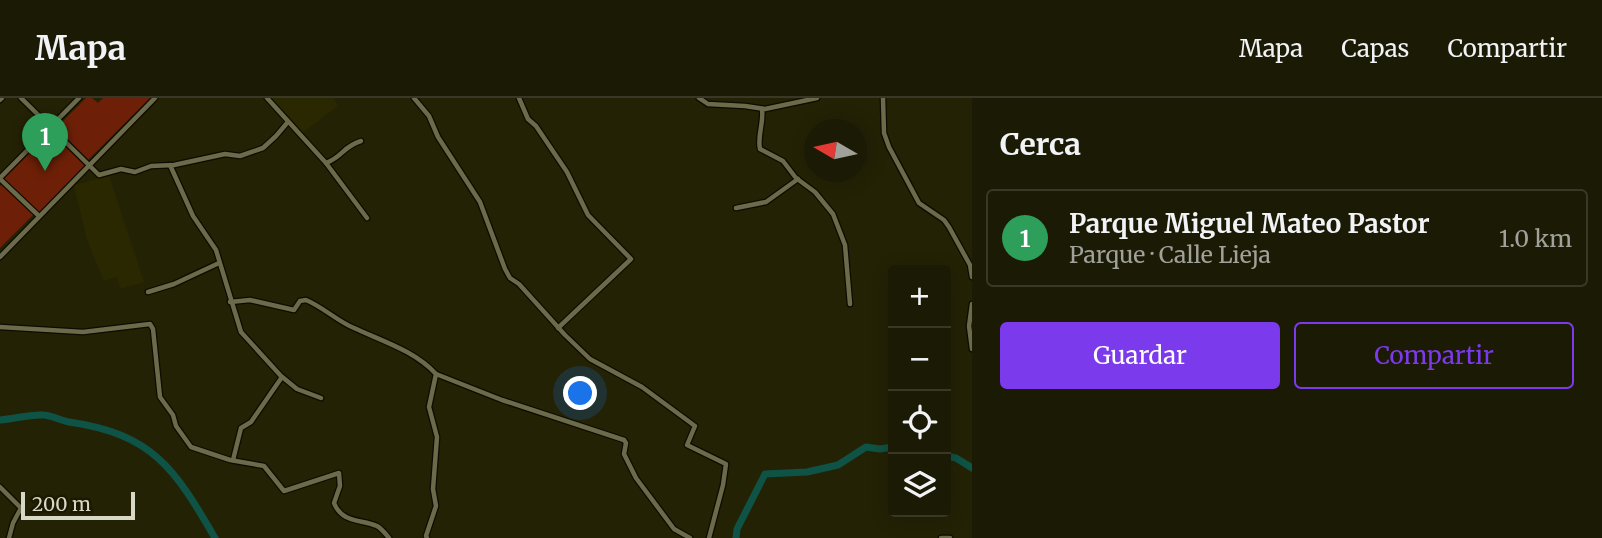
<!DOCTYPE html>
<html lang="es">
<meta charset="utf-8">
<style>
:root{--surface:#1b1a04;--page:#24230e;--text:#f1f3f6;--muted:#a0a19a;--line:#393826;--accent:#7c3aed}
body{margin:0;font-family:Merriweather,serif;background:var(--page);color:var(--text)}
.controls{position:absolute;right:21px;bottom:21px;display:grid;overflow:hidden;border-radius:7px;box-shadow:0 4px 18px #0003}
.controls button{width:63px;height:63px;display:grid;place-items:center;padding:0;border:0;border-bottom:2px solid var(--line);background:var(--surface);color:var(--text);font:35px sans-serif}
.compass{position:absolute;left:804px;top:21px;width:63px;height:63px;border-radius:50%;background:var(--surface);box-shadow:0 4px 18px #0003;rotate:279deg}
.scale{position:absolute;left:21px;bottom:18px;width:114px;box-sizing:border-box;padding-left:7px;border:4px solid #d8d8c7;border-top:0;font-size:19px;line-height:24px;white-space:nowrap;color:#d8d8c7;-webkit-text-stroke:5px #1b1900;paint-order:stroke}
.you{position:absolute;left:581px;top:296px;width:24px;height:24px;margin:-18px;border:5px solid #fff;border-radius:50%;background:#1a73e8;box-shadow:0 0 0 10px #1a73e833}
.badge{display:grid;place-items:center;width:46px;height:46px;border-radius:50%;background:var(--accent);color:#fff;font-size:23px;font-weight:700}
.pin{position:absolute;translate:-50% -58px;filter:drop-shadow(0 2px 4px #0008)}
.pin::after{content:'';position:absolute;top:37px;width:24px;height:21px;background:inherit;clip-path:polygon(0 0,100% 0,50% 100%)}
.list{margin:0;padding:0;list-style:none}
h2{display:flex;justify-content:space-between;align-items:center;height:91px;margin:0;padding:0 28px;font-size:30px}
h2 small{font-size:23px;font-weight:400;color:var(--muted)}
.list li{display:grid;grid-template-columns:46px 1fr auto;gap:21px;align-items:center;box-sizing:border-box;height:98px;margin:0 14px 14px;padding:0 14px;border:2px solid var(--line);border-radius:7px}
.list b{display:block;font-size:26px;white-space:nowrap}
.list p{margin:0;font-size:23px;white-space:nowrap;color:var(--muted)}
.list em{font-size:23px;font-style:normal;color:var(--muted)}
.actions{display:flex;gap:14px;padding:21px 28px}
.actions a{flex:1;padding:16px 0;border:2px solid var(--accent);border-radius:7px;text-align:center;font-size:24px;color:var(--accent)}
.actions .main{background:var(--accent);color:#fff}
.icon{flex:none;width:38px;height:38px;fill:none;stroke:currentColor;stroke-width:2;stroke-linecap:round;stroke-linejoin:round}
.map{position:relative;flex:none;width:972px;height:440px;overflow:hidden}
header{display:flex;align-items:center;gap:42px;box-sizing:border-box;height:98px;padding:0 35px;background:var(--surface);border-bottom:2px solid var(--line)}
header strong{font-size:33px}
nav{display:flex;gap:38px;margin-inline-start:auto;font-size:24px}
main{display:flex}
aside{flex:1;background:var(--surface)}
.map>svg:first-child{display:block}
.built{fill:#2a2801}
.green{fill:#6d2007}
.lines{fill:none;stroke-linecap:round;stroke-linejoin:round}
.river{stroke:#0e5345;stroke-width:7}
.minor-casing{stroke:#0e0b00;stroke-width:7}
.minor{stroke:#6b6a4b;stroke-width:4.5}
</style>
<header>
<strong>Mapa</strong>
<nav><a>Mapa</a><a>Capas</a><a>Compartir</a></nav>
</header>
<main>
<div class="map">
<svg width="972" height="440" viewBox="0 0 972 440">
<rect width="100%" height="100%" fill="#242205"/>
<!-- built -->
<g class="built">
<polygon points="270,0 334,0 338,8 301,36"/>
<polygon points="109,78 144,184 121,191 117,179 104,183 87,142 74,87"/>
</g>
<!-- green -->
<polygon class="green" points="86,0 92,0 98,5 103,0 150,0 86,64 89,67 39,118 35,115 0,150 0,88 3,84 0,81 50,28 54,32"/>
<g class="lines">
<!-- river -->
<g class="river">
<path d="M 0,322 C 14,321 30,316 43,317 C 52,317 61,323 69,324 C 153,336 175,371 215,440"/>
<polyline points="946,358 956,360 972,370"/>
<polyline points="736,440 737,431 765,376 807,374 838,367 866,349 880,351 893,349"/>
</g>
<defs>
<g id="minor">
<polyline points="21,0 99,77 121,71 135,74 151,68 174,67 225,56 240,58 263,50 276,38 287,25"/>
<polyline points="267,0 326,65 367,120"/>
<polyline points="414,0 429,18 438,39 480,104 505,171 510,180 519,186 565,237 590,261 642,289 695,328 687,347 726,366 723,387 709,440"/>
<polyline points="519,0 528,21 536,28 567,74 588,117 631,161 558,230"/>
<polyline points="699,0 708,6 745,8 765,11 817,0"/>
<polyline points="883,0 884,35 889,49 919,105 944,122 949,129 970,167 972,179"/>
<polyline points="0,2 2,0"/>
<path d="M 762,11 C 764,25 757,38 760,51 L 783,63 L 796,80 L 815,94 L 833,116 L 845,147 L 850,206"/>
<path d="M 326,65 C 344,58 342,49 361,43"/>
<polyline points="170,67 193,118 216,152 241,234 281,278 297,291 321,300"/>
<polyline points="0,80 79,0"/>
<polyline points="0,81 39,118"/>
<polyline points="736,110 766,104 798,81"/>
<polyline points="0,159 155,0"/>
<polyline points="148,194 174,186 219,165"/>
<path d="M 230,204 L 250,202 L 294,212 L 300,203 L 306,202 C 323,209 337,223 354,230 C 382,243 415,253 436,276 L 429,309 L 437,339 L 433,391 L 436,408 L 426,438 L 427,440"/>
<polyline points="972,206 969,228 972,251"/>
<path d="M 0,229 L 83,234 L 150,226 L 153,231 L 160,299 L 173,317 L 176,328 L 191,349 L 230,362 L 264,368 L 284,393 L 339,375 L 340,388 L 334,405 C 342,425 360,421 377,428 C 382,431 385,435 389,440"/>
<polyline points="436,276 502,302 624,342 626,345 624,356 636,380 674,431 690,440"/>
<polyline points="233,362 241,330 251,324 282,279"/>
<polyline points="0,389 21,410 13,425 9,440"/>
<polyline points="941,440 950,440"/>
</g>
</defs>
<!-- minor casing -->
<use href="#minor" class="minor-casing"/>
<!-- minor -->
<use href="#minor" class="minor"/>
</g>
</svg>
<div class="controls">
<button>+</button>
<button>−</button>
<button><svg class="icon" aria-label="locate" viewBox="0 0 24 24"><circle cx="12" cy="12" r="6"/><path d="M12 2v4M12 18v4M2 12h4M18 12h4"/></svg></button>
<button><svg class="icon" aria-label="layers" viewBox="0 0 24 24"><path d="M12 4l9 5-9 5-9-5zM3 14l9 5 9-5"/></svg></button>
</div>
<svg class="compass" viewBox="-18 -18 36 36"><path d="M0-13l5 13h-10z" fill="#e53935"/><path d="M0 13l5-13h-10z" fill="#a0a19a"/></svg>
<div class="scale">200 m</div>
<div class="you"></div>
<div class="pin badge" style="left:45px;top:73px;background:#2e9e5b">1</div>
</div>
<aside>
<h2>Cerca<small></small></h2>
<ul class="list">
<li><span class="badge" style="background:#2e9e5b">1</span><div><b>Parque Miguel Mateo Pastor</b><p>Parque · Calle Lieja</p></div><em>1.0 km</em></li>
</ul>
<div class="actions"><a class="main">Guardar</a><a>Compartir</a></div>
</aside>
</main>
